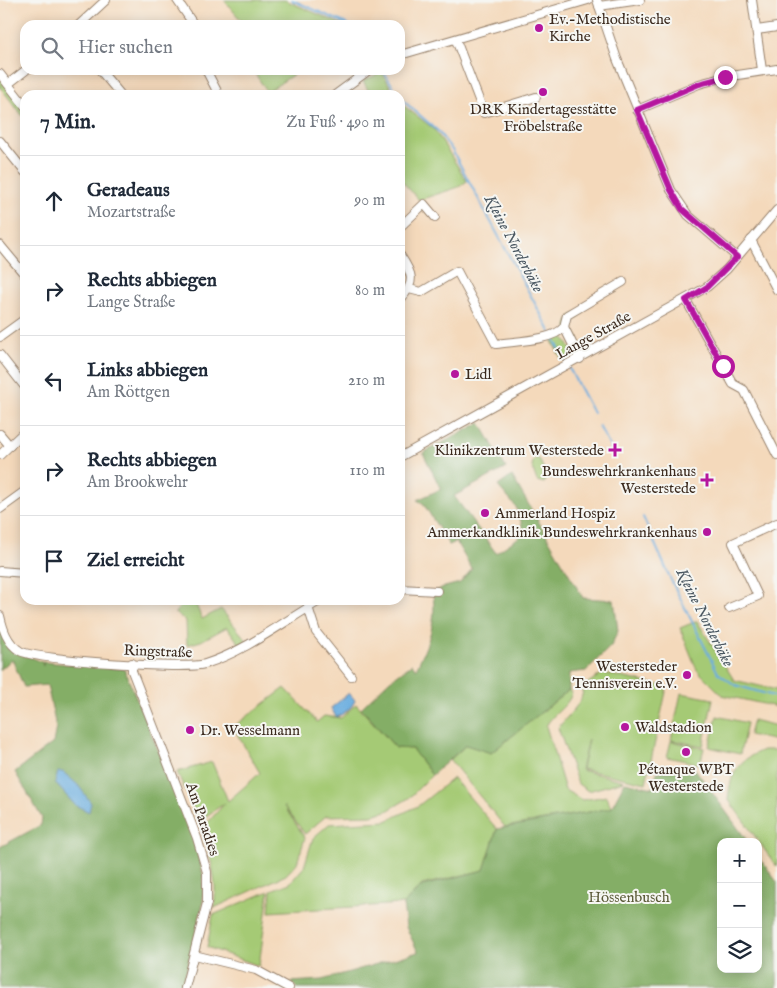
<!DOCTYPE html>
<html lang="de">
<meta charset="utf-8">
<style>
:root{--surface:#fff;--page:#f2f2f3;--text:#1f2937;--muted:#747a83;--line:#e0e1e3}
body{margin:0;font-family:"IM FELL English",serif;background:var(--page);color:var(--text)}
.controls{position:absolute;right:15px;bottom:15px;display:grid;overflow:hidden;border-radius:10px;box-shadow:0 2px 12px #0003}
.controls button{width:45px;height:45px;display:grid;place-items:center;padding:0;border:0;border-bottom:1px solid var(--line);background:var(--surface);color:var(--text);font:25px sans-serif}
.stop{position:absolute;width:15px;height:15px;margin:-11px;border:4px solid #b5179e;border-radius:50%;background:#fff}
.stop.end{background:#b5179e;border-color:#fff;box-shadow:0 1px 5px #0008}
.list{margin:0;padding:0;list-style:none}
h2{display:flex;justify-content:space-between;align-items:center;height:65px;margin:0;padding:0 20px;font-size:21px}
h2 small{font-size:16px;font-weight:400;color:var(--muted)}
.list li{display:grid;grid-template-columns:32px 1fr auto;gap:15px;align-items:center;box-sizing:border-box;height:90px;padding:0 20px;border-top:1px solid var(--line)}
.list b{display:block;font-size:19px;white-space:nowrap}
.list p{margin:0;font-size:16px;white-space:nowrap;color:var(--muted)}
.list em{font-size:16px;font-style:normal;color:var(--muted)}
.icon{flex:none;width:28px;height:28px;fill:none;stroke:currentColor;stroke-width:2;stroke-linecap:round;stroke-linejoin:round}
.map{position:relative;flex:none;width:777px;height:988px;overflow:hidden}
.search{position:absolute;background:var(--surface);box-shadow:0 2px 12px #0003;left:20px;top:20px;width:385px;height:55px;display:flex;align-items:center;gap:12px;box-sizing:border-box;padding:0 18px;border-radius:15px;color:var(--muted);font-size:19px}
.panel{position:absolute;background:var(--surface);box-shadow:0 2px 12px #0003;left:20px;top:90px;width:385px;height:515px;border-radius:15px}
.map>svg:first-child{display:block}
.green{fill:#a5ca74;stroke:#707a49}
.forest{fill:#84ae66;stroke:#606c42;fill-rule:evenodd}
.water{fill:#6aaddf;stroke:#526c7e}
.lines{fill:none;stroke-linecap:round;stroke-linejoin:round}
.stream{stroke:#6aaddf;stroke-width:2}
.minor-casing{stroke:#98826c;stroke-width:10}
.minor{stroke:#fff;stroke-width:8}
.route{stroke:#b5179e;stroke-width:6}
.poi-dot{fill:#b5179e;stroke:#f6f6f2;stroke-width:2}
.labels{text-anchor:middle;stroke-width:4;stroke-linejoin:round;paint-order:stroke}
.poi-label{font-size:15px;fill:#3b2a1e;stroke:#f6f6f2;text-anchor:start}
.street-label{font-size:15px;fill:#3b2a1e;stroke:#f6f6f2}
.park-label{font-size:15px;fill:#5b5a38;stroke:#f6f6f2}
.water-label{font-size:16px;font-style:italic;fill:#4b5862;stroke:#f6f6f2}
</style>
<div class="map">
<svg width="777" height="988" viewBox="0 0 777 988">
<rect width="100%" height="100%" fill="#f6f6f2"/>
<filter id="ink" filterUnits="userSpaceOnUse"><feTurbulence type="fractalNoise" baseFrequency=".02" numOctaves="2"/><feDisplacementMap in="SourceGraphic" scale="10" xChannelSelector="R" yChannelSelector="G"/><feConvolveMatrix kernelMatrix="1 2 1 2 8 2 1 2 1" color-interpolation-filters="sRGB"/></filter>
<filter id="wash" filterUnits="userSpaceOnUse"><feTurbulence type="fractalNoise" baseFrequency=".0096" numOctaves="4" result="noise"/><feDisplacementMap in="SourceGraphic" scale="20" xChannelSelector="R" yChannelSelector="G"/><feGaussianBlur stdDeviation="1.12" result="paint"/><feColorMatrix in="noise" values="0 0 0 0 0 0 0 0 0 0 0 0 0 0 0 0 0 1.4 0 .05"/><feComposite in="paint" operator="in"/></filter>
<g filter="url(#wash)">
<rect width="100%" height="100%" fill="#f4d9bb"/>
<!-- green -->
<g class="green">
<polygon points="224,0 285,0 343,25 245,25"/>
<polygon points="253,70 300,70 267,92"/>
<polygon points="382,72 395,95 371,95 363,81"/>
<polygon points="0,78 25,111 25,119 0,87"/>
<polygon points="400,103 434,129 467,181 459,187 419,200 400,179"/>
<polygon points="583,310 584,311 571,325 582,347 577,349 567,327 570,317"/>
<polygon points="562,334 572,351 569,357 562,360 551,339"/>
<polygon points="536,458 539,459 547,476 544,483 537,481 532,467 533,461"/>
<polygon points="185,600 194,600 202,619 221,609 247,641 240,645 227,627 201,641 187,645 186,621 175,613"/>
<polygon points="697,621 734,680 777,690 777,707 722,695 697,670 680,628"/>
<polygon points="603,673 667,687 646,783 582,769 588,739 581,770 624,781 588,791 578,784 558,728 580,702 585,685"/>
<path d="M 285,688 L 317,722 L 324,716 L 341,718 L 356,704 L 396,748 L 412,749 L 432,775 L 409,798 L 387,811 L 371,815 L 326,816 L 305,834 L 284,806 L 305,838 L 297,863 L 286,875 L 214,908 C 218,880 210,856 202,829 L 225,803 L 199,821 L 177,772 L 212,762 L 228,801 L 260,773 L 233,727 Z"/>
<path d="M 569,690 L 572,693 C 568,707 553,713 546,726 L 565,790 L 582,800 L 607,796 L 611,808 L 505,827 L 450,760 L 466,745 L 491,753 Z"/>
<polygon points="681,693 713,699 703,746 671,740"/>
<polygon points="717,716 747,723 740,754 709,747"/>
<polygon points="753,720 777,726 777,741 749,735"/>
<polygon points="671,741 704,748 700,764 667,757"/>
<path d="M 763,750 L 777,750 L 777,867 L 728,799 C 731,772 737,761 763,750 Z"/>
<polygon points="453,778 497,829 484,870 422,885 403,904 269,912 271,890 290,883 304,867 313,838 329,824 386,821 418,806"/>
<polygon points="269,891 259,966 207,947 213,915"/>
</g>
<!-- forest -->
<g class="forest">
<path d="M 480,423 L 506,468 L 454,496 L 496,553 L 525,533 L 516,507 L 498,486 L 512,476 L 583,598 L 614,600 L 618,631 L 611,646 L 586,671 L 569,673 L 569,690 L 491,753 L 466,745 L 432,775 L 412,749 L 396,748 L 361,708 L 389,681 L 412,664 L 416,669 C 428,644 437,622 433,594 L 441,588 L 460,583 L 472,569 L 456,542 L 449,545 L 423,503 L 417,500 L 441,489 L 423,453 Z"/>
<path d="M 0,627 L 14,650 L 42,662 L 43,666 L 43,662 L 124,669 L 189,824 L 203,874 L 203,904 L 182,988 L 0,988 L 0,847 L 41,825 L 42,818 L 15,772 L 53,743 L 56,727 L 47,685 L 24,687 L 12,659 L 0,670 ZM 56,783 L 91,803 L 75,805 Z"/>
<polygon points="695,769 748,842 721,842 721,969 758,969 758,856 777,882 777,988 297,988 290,982 322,980 418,952 406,927 403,904 422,886 484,870 497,829 611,808 625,782 653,788 657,772"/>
</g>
<!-- water -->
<g class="water">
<path d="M 349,693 L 355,700 C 353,707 343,715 336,717 L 331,708 Z"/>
<polygon points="58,772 63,772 78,785 91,803 89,812 75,805 55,783"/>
</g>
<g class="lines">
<!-- stream -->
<g class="stream">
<polyline points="292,0 349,25"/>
<polyline points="383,70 398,95"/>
<polyline points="400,98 438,131 452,150 551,333"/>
<polyline points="553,337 566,362"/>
<polyline points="568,366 593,413"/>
<polyline points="599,426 615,456"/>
<polyline points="643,517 671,580 718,673 735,685 777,697"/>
</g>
</g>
</g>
<g filter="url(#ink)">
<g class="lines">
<defs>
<g id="minor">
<polyline points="177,0 194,25"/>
<polyline points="597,0 617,59 671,190 688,215 737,257"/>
<polyline points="752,0 762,70"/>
<polyline points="599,6 640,0"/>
<polyline points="79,25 106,0"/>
<polyline points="757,30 777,27"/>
<polyline points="456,40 484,113 536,97"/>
<polyline points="400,55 588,0"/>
<polyline points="100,70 121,95"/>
<polyline points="206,70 219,95"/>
<polyline points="0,74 25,106"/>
<polyline points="8,84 26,70"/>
<polyline points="335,95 369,70"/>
<polyline points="637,110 699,84 725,77 777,69"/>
<polyline points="0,141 25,172"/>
<polyline points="400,227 424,204 435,217"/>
<polyline points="751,240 777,290"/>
<polyline points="0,245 25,275"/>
<path d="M 400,255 C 413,274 416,282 400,300"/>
<path d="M 409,289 L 421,292 L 457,271 L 496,344 C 514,341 553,341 564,327"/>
<polyline points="686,300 733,384 744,390 777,455"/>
<polyline points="0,337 25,319"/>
<polyline points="0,355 25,387"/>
<polyline points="580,359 564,327 567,315 623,282"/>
<polyline points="0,434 10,446"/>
<polyline points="0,455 25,431"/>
<polyline points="400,457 707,287 727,269 777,210"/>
<polyline points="0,509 25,491"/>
<polyline points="0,571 25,573"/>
<polyline points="400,589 437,591"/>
<polyline points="308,607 316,632 351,676"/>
<polyline points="729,608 758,596 733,543 777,523"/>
<path d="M 0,616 C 3,629 7,643 20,651 C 36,660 186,670 205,664 C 246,651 283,622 321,600"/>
<polyline points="132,663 132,671 197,838 207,872 207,903 185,988"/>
<polyline points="194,955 256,970 289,988"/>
</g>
</defs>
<!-- minor casing -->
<use href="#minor" class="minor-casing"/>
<!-- minor -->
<use href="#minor" class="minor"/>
</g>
</g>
<g class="lines" filter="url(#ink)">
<!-- route -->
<polyline class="route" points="723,366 686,300 707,287 737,257 682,209 671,190 637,110 699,84 725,77"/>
</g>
<!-- markers -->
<g class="poi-dot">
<circle cx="539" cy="28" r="5"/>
<circle cx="543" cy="92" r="5"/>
<circle cx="455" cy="374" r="5"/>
<path d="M612.5 442.5h5v5h5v5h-5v5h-5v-5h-5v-5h5z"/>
<path d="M704.5 472.5h5v5h5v5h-5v5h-5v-5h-5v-5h5z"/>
<circle cx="485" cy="513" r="5"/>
<circle cx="707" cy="532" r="5"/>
<circle cx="687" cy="675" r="5"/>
<circle cx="625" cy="727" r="5"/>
<circle cx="190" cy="730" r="5"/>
<circle cx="686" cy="752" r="5"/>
</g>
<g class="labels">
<!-- poi labels -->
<g class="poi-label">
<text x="549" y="24">Ev.-Methodistische<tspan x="549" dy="17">Kirche</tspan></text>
<text x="543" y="114" text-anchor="middle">DRK Kindertagesstätte<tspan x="543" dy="17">Fröbelstraße</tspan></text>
<text x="465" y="379">Lidl</text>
<text x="604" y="455" text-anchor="end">Klinikzentrum Westerstede</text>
<text x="696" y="476" text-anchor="end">Bundeswehrkrankenhaus<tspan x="696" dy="17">Westerstede</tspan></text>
<text x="495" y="518">Ammerland Hospiz</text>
<text x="697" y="537" text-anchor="end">Ammerkandklinik Bundeswehrkrankenhaus</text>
<text x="677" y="671" text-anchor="end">Westersteder<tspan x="677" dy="17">Tennisverein e.V.</tspan></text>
<text x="635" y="732">Waldstadion</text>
<text x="200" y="735">Dr. Wesselmann</text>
<text x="686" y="774" text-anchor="middle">Pétanque WBT<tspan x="686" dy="17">Westerstede</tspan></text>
</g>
<!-- street labels -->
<g class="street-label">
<text transform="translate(593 335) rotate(-29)" y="5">Lange Straße</text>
<text transform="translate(158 651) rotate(2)" y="5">Ringstraße</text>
<text transform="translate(203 819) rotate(71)" y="5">Am Paradies</text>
</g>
<!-- park labels -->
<g class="park-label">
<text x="629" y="902">Hössenbusch</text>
</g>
<!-- water labels -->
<g class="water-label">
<text transform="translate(515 243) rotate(62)" y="6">Kleine Norderbäke</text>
<text transform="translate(706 617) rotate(63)" y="6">Kleine Norderbäke</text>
</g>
</g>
</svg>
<div class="controls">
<button>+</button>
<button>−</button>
<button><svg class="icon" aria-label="layers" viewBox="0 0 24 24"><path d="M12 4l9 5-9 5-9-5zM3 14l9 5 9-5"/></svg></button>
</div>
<div class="stop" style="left:723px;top:366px"></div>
<div class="stop end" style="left:725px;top:77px"></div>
<div class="search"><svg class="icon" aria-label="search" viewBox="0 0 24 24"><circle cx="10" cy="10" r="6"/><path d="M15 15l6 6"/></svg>Hier suchen</div>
<section class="panel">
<h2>7 Min.<small>Zu Fuß · 490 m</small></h2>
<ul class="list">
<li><svg class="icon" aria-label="ahead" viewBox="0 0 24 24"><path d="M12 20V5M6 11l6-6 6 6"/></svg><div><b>Geradeaus</b><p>Mozartstraße</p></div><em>90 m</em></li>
<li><svg class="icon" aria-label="right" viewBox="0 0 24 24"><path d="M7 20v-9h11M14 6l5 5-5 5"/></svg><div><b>Rechts abbiegen</b><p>Lange Straße</p></div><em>80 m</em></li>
<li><svg class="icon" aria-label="left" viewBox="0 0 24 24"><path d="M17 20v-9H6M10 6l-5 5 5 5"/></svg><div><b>Links abbiegen</b><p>Am Röttgen</p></div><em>210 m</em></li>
<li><svg class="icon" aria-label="right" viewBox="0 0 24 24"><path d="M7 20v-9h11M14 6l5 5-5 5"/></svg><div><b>Rechts abbiegen</b><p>Am Brookwehr</p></div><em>110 m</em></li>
<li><svg class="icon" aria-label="arrive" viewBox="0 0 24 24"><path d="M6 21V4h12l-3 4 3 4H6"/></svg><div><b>Ziel erreicht</b></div></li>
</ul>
</section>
</div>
